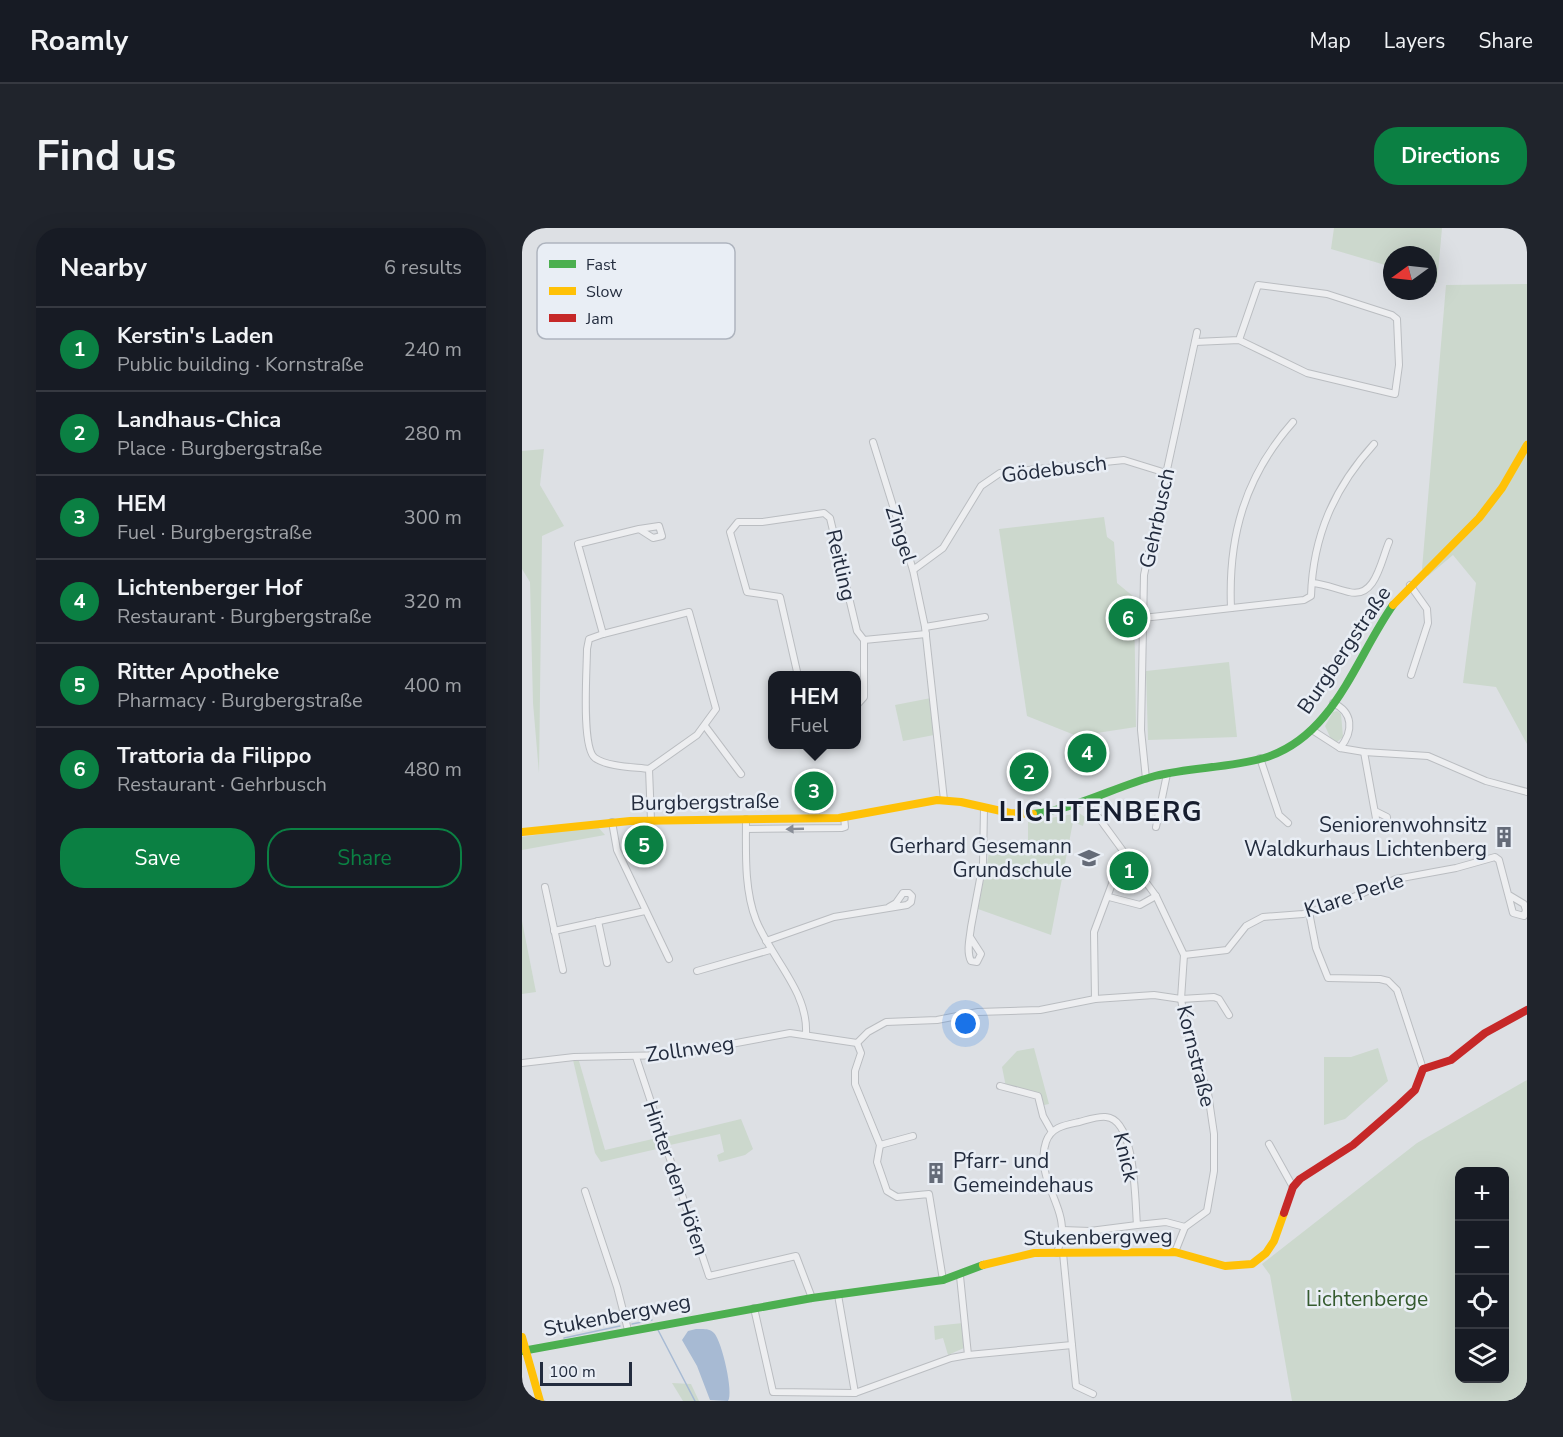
<!DOCTYPE html>
<meta charset="utf-8">
<style>
:root{--surface:#171b24;--page:#20242c;--text:#f1f3f6;--muted:#9ea1a6;--line:#363941;--accent:#0b8043}
body{margin:0;font-family:"Nunito Sans",sans-serif;background:var(--page);color:var(--text)}
.controls{position:absolute;right:18px;bottom:18px;display:grid;overflow:hidden;border-radius:12px;box-shadow:0 6px 24px #0002}
.controls button{width:54px;height:54px;display:grid;place-items:center;padding:0;border:0;border-bottom:2px solid var(--line);background:var(--surface);color:var(--text);font:30px sans-serif}
.compass{position:absolute;left:861px;top:18px;width:54px;height:54px;border-radius:50%;background:var(--surface);box-shadow:0 6px 24px #0002;rotate:255deg}
.scale{position:absolute;left:18px;bottom:15px;width:92px;box-sizing:border-box;padding-left:6px;border:3px solid #232c3e;border-top:0;font-size:16px;line-height:21px;white-space:nowrap;color:#232c3e;-webkit-text-stroke:4px #e9eef5;paint-order:stroke}
.you{position:absolute;left:444px;top:796px;width:21px;height:21px;margin:-15px;border:4px solid #fff;border-radius:50%;background:#1a73e8;box-shadow:0 0 0 9px #1a73e833}
.badge{display:grid;place-items:center;width:39px;height:39px;border-radius:50%;background:var(--accent);color:#fff;font-size:20px;font-weight:700}
.pin{position:absolute;translate:-50% -50%;border:3px solid #fff;box-shadow:0 2px 6px #0006}
.popup{position:absolute;left:246px;top:443px;width:93px;height:78px;box-sizing:border-box;display:grid;place-content:center;border-radius:12px;background:var(--surface);filter:drop-shadow(0 2px 4px #0005);font-size:20px;white-space:nowrap;color:var(--muted)}
.popup b{font-size:22px;color:var(--text)}
.popup::after{content:'';position:absolute;left:50%;top:100%;margin-left:-12px;border:12px solid transparent;border-top-color:var(--surface)}
.list{margin:0;padding:0;list-style:none}
h2{display:flex;justify-content:space-between;align-items:center;height:78px;margin:0;padding:0 24px;font-size:26px}
h2 small{font-size:20px;font-weight:400;color:var(--muted)}
.list li{display:grid;grid-template-columns:39px 1fr auto;gap:18px;align-items:center;box-sizing:border-box;height:84px;padding:0 24px;border-top:2px solid var(--line)}
.list b{display:block;font-size:22px;white-space:nowrap}
.list p{margin:0;font-size:20px;white-space:nowrap;color:var(--muted)}
.list em{font-size:20px;font-style:normal;color:var(--muted)}
.actions{display:flex;gap:12px;padding:18px 24px}
.actions a{flex:1;padding:14px 0;border:2px solid var(--accent);border-radius:24px;text-align:center;font-size:21px;color:var(--accent)}
.actions .main{background:var(--accent);color:#fff}
.icon{flex:none;width:33px;height:33px;fill:none;stroke:currentColor;stroke-width:2;stroke-linecap:round;stroke-linejoin:round}
.map{position:relative;flex:none;width:1005px;height:1173px;overflow:hidden;border-radius:24px}
header{display:flex;align-items:center;gap:36px;box-sizing:border-box;height:84px;padding:0 30px;background:var(--surface);border-bottom:2px solid var(--line)}
header strong{font-size:28px}
nav{display:flex;gap:33px;margin-inline-start:auto;font-size:21px}
.intro{display:flex;align-items:center;justify-content:space-between;box-sizing:border-box;height:144px;padding:0 36px}
h1{margin:0;font-size:42px}
.button{padding:15px 27px;border-radius:24px;background:var(--accent);color:#fff;font-size:21px;font-weight:700}
main{display:flex;gap:36px;padding:0 36px}
aside{flex:1;background:var(--surface);border-radius:24px;box-shadow:0 6px 24px #0002}
.map>svg:first-child{display:block}
.green{fill:#ccd8cd;fill-rule:evenodd}
.water{fill:#a7bad3}
.lines{fill:none;stroke-linecap:round;stroke-linejoin:round}
.stream{stroke:#a7bad3;stroke-width:1.5}
.street-casing{stroke:#babdc1;stroke-width:8}
.street{stroke:#edeef0;stroke-width:6}
.fast{stroke:#4caf50;stroke-width:8}
.slow{stroke:#ffc107;stroke-width:8}
.jam{stroke:#c62828;stroke-width:8}
.oneway{fill:#888d97}
.labels{text-anchor:middle;stroke-width:5;stroke-linejoin:round;paint-order:stroke}
.street-label{font-size:21px;fill:#232c3e;stroke:#e9eef5}
.poi-label{font-size:21px;fill:#232c3e;stroke:#e9eef5;text-anchor:end}
.park-label{font-size:21px;fill:#355b2f;stroke:#e9eef5}
.district-label{font-size:27px;font-weight:bold;letter-spacing:1.5px;fill:#161d2e;stroke:#e9eef5}
.key{fill:#e9eef5;stroke:#aeb4be;stroke-width:1.5}
.key-label{font-size:16px;fill:#232c3e}
</style>
<header>
<strong>Roamly</strong>
<nav><a>Map</a><a>Layers</a><a>Share</a></nav>
</header>
<div class="intro"><h1>Find us</h1><a class="button">Directions</a></div>
<main>
<aside>
<h2>Nearby<small>6 results</small></h2>
<ul class="list">
<li><span class="badge">1</span><div><b>Kerstin's Laden</b><p>Public building · Kornstraße</p></div><em>240 m</em></li>
<li><span class="badge">2</span><div><b>Landhaus-Chica</b><p>Place · Burgbergstraße</p></div><em>280 m</em></li>
<li><span class="badge">3</span><div><b>HEM</b><p>Fuel · Burgbergstraße</p></div><em>300 m</em></li>
<li><span class="badge">4</span><div><b>Lichtenberger Hof</b><p>Restaurant · Burgbergstraße</p></div><em>320 m</em></li>
<li><span class="badge">5</span><div><b>Ritter Apotheke</b><p>Pharmacy · Burgbergstraße</p></div><em>400 m</em></li>
<li><span class="badge">6</span><div><b>Trattoria da Filippo</b><p>Restaurant · Gehrbusch</p></div><em>480 m</em></li>
</ul>
<div class="actions"><a class="main">Save</a><a>Share</a></div>
</aside>
<div class="map">
<svg width="1005" height="1173" viewBox="0 0 1005 1173">
<rect width="100%" height="100%" fill="#dde0e4"/>
<!-- green -->
<g class="green">
<polygon points="812,0 920,0 915,55 906,51 906,27 870,27 870,39 809,21"/>
<polygon points="1005,56 1005,516 974,459 941,455 954,355 931,327 906,348 900,341 924,57"/>
<polygon points="22,221 18,257 42,298 20,308 17,545 11,475 8,354 0,341 0,223"/>
<polygon points="582,289 585,309 592,314 595,355 612,369 614,499 555,508 505,488 477,301"/>
<polygon points="707,434 715,509 626,512 624,443"/>
<polygon points="409,470 412,507 381,513 373,477"/>
<polygon points="815,483 819,486 821,509 815,514 809,511 803,498 811,484"/>
<polygon points="557,585 563,589 561,598 551,594 529,707 456,681 469,615 506,624 506,594"/>
<polygon points="75,598 83,607 0,622 0,609"/>
<polygon points="0,693 14,764 0,766"/>
<path d="M 512,820 L 527,876 L 522,877 C 517,859 500,861 484,859 L 480,839 L 495,823 Z"/>
<polygon points="856,820 866,853 823,891 802,897 802,829 829,829"/>
<polygon points="51,832 57,833 83,922 135,910 139,920 79,934 73,925"/>
<path d="M 1005,852 L 1005,1173 L 770,1173 L 748,1047 L 740,1036 L 895,915 ZM 938,944 L 982,944 L 982,1150 L 938,1150 Z"/>
<polygon points="219,891 231,921 223,927 197,934 195,927 202,924 198,906 148,917 145,909"/>
<polygon points="441,1095 442,1120 426,1127 421,1110 413,1112 412,1098"/>
<polygon points="150,1155 169,1156 177,1173 161,1173"/>
</g>
<!-- water -->
<path class="water" d="M 174,1101 C 180,1101 188,1100 192,1105 C 200,1113 212,1166 206,1173 L 188,1172 L 175,1138 L 160,1112 L 166,1103 Z"/>
<g class="lines">
<!-- stream -->
<g class="stream">
<polyline points="110,1096 130,1092"/>
<polyline points="136,1102 173,1173"/>
<polyline points="42,1110 98,1098"/>
</g>
<defs>
<g id="street">
<polyline points="673,114 717,112 736,57 805,66 870,87 875,91 877,137 873,166 785,145 717,112"/>
<polyline points="351,214 391,342 403,399 422,572"/>
<polyline points="391,342 421,320 459,258 478,245 602,232 644,245"/>
<path d="M 790,355 C 803,356 814,361 827,364 C 854,371 859,332 867,314"/>
<polyline points="888,357 905,381 906,395 889,447"/>
<path d="M 709,380 C 706,308 723,248 771,194"/>
<path d="M 621,390 L 782,372 L 789,368 C 791,308 812,260 852,216"/>
<polyline points="403,399 463,389"/>
<polyline points="81,406 56,316 117,301 131,310 140,308 137,298 117,301"/>
<polyline points="342,412 404,406"/>
<polyline points="276,448 258,369 225,364 208,304 216,294 240,294 302,285 308,290 335,403 342,412 342,469 334,478"/>
<path d="M 811,475 C 831,484 832,503 818,520"/>
<polyline points="183,498 219,546"/>
<polyline points="790,502 818,520 842,524 906,528 964,553 1005,564"/>
<polyline points="842,524 855,596 859,600 865,599 865,589 853,583"/>
<polyline points="738,530 757,587 766,595"/>
<path d="M 127,541 C 112,539 86,539 73,530 C 59,520 65,440 65,421 L 67,411 L 81,406 L 167,384 L 194,481 L 175,507 L 127,541 L 129,592"/>
<polyline points="624,551 619,502 622,347 675,104"/>
<polyline points="566,575 634,668 662,727 659,771 664,800 686,865 692,906 692,943 685,983 663,999 653,1024"/>
<path d="M 224,591 C 224,624 222,661 234,692 C 249,730 286,763 284,805"/>
<polyline points="90,594 95,622 147,731"/>
<polyline points="634,599 645,546"/>
<polyline points="224,601 320,600 323,599 322,589"/>
<polyline points="23,659 41,742"/>
<polyline points="587,669 618,677 634,668"/>
<polyline points="787,684 794,720 806,750 858,751 866,753 875,762 901,841"/>
<polyline points="76,693 85,735"/>
<polyline points="32,703 123,683"/>
<path d="M 448,709 L 459,726 L 455,734 L 449,733 C 444,724 448,709 449,699 L 461,635 L 462,580"/>
<polyline points="244,713 312,689 385,677 389,674 390,668 387,665 381,665 374,675 367,679"/>
<polyline points="662,727 705,722 724,698 741,689 781,686 815,676 874,651 934,640 973,629 977,632 991,685 1002,688 1004,682 1002,676 987,667"/>
<polyline points="175,743 248,722"/>
<polyline points="573,771 572,704 597,637 605,627"/>
<polyline points="335,815 346,804 364,794 415,792 456,784 518,782 573,771 632,767 659,771 692,769 697,771 707,787"/>
<polyline points="335,815 339,825 333,843 333,856 358,917 355,934 365,963 375,969 407,966 421,1052"/>
<polyline points="114,829 187,1048 274,1028 290,1070"/>
<polyline points="0,835 52,829 150,827 268,805 335,815"/>
<polyline points="478,858 516,868 521,888 530,904"/>
<polyline points="747,916 771,959"/>
<polyline points="358,917 391,908"/>
<polyline points="63,963 95,1059 106,1102"/>
<polyline points="540,1002 568,1003 615,997"/>
<path d="M 535,1025 C 537,1018 540,1010 540,1003 C 541,975 513,947 524,914 C 529,899 543,897 557,894 C 565,892 576,888 584,889 C 614,891 613,975 615,997 L 644,994 L 663,999"/>
<polyline points="541,1025 554,1158 571,1166"/>
<polyline points="316,1067 333,1165"/>
<polyline points="232,1080 251,1164 333,1165 429,1130 446,1127 438,1048"/>
<polyline points="446,1127 550,1117"/>
</g>
</defs>
<!-- street casing -->
<use href="#street" class="street-casing"/>
<!-- street -->
<use href="#street" class="street"/>
<!-- fast -->
<g class="fast">
<path d="M 511,586 C 554,581 592,559 633,548 C 669,539 706,540 742,530 C 812,509 833,431 871,377"/>
<polyline points="0,1123 290,1070 421,1052 461,1037"/>
</g>
<!-- slow -->
<g class="slow">
<polyline points="871,377 957,290 980,260 1005,217"/>
<polyline points="0,604 108,593 317,590 415,572 439,574 488,585 511,586"/>
<polyline points="461,1037 512,1025 653,1024 703,1038 730,1036 744,1025 752,1013 762,985"/>
<polyline points="0,1109 18,1173"/>
</g>
<!-- jam -->
<polyline class="jam" points="762,985 771,959 778,951 831,917 877,877 893,862 901,841 929,832 963,805 1005,782"/>
</g>
<!-- one-way arrows -->
<defs><path id="oneway-solid" d="M-6-.8H1V-3.2L6.5 0L1 3.2V.8H-6Z" transform="scale(1.5)"/></defs>
<use class="oneway" href="#oneway-solid" transform="translate(273 601) rotate(178)"/>
<!-- icons -->
<defs>
<symbol id="building-bare" viewBox="-9 -9 18 18"><path d="M-4-6H4V6H1V3H-1V6H-4ZM-2.5-4.3h1.7v1.8h-1.7ZM.8-4.3h1.7v1.8H.8ZM-2.5-1h1.7V.8h-1.7ZM.8-1h1.7V.8H.8Z" fill="#646b78" stroke="#e9eef5" stroke-width="2.5" paint-order="stroke"/></symbol>
<symbol id="school-bare" viewBox="-9 -9 18 18"><path d="M0-5L7-2L0 1L-7-2ZM-4 1L0 2.5L4 1V4Q0 6-4 4Z" fill="#646b78" stroke="#e9eef5" stroke-width="2.5" paint-order="stroke"/></symbol>
</defs>
<g fill-rule="evenodd">
<use href="#building-bare" x="967" y="594" width="30" height="30"/>
<use href="#school-bare" x="552" y="615" width="30" height="30"/>
<use href="#building-bare" x="399" y="930" width="30" height="30"/>
</g>
<g class="labels">
<!-- street labels -->
<g class="street-label">
<text transform="translate(532 241) rotate(-7)" y="7">Gödebusch</text>
<text transform="translate(635 290) rotate(-78)" y="7">Gehrbusch</text>
<text transform="translate(379 306) rotate(72)" y="7">Zingel</text>
<text transform="translate(319 337) rotate(77)" y="7">Reitling</text>
<text transform="translate(822 422) rotate(-56)" y="7">Burgbergstraße</text>
<text transform="translate(183 574) rotate(-1)" y="7">Burgbergstraße</text>
<text transform="translate(832 667) rotate(-18)" y="7">Klare Perle</text>
<text transform="translate(168 821) rotate(-8)" y="7">Zollnweg</text>
<text transform="translate(674 828) rotate(76)" y="7">Kornstraße</text>
<text transform="translate(604 929) rotate(77)" y="7">Knick</text>
<text transform="translate(154 950) rotate(71)" y="7">Hinter den Höfen</text>
<text transform="translate(576 1009) rotate(-1)" y="7">Stukenbergweg</text>
<text transform="translate(95 1087) rotate(-11)" y="7">Stukenbergweg</text>
</g>
<!-- poi labels -->
<g class="poi-label">
<text x="965" y="604">Seniorenwohnsitz<tspan x="965" dy="24">Waldkurhaus Lichtenberg</tspan></text>
<text x="550" y="625">Gerhard Gesemann<tspan x="550" dy="24">Grundschule</tspan></text>
<text x="431" y="940" text-anchor="start">Pfarr- und<tspan x="431" dy="24">Gemeindehaus</tspan></text>
</g>
<!-- park labels -->
<g class="park-label">
<text x="845" y="1078">Lichtenberge</text>
</g>
<!-- district labels -->
<g class="district-label">
<text x="579" y="593">LICHTENBERG</text>
</g>
</g>
<!-- legend -->
<rect x="15" y="15" width="198" height="96" rx="9" class="key"/>
<rect x="27" y="32" width="27" height="8" fill="#4caf50"/>
<rect x="27" y="59" width="27" height="8" fill="#ffc107"/>
<rect x="27" y="86" width="27" height="8" fill="#c62828"/>
<g class="key-label">
<text x="64" y="42">Fast</text>
<text x="64" y="69">Slow</text>
<text x="64" y="96">Jam</text>
</g>
</svg>
<div class="controls">
<button>+</button>
<button>−</button>
<button><svg class="icon" aria-label="locate" viewBox="0 0 24 24"><circle cx="12" cy="12" r="6"/><path d="M12 2v4M12 18v4M2 12h4M18 12h4"/></svg></button>
<button><svg class="icon" aria-label="layers" viewBox="0 0 24 24"><path d="M12 4l9 5-9 5-9-5zM3 14l9 5 9-5"/></svg></button>
</div>
<svg class="compass" viewBox="-18 -18 36 36"><path d="M0-13l5 13h-10z" fill="#e53935"/><path d="M0 13l5-13h-10z" fill="#9ea1a6"/></svg>
<div class="scale">100 m</div>
<div class="you"></div>
<div class="pin badge" style="left:607px;top:643px">1</div>
<div class="pin badge" style="left:507px;top:544px">2</div>
<div class="pin badge" style="left:292px;top:563px">3</div>
<div class="popup"><b>HEM</b>Fuel</div>
<div class="pin badge" style="left:565px;top:525px">4</div>
<div class="pin badge" style="left:122px;top:617px">5</div>
<div class="pin badge" style="left:606px;top:390px">6</div>
</div>
</main>
